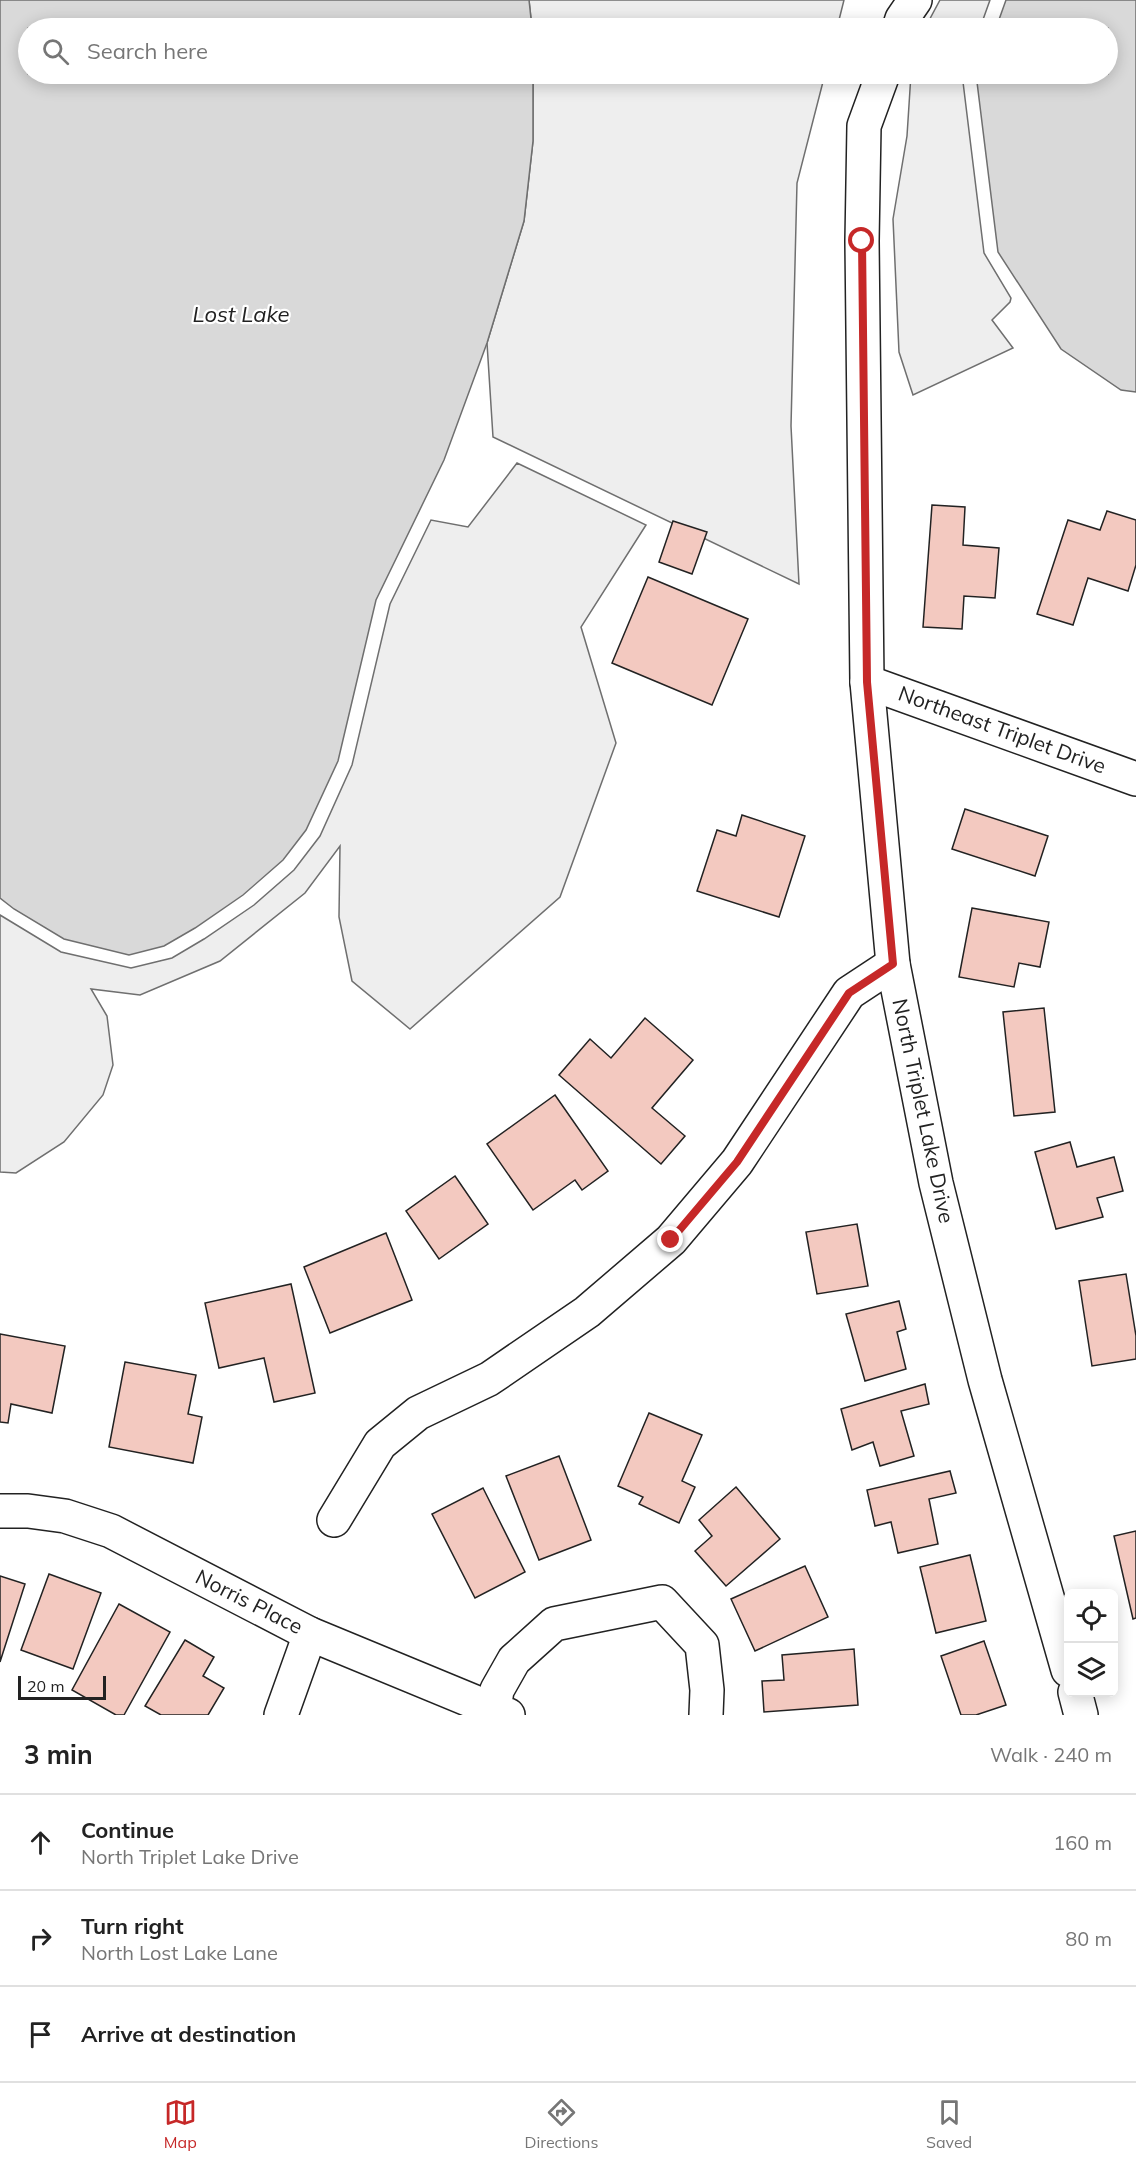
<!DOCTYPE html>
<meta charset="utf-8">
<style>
:root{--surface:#fff;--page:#f2f2f2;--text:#222;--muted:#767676;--line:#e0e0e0;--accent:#c62828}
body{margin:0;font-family:Mulish,sans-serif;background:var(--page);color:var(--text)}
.controls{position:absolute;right:18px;bottom:18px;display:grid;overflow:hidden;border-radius:9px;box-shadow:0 3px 15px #0003}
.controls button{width:54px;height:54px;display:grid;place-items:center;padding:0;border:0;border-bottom:2px solid var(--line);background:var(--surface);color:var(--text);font:30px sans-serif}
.scale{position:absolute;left:18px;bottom:15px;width:88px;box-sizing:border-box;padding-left:6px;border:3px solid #222;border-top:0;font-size:16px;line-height:21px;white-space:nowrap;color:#222;-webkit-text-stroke:4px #fff;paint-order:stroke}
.stop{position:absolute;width:18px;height:18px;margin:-14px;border:4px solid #c62828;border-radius:50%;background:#fff}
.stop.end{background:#c62828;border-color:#fff;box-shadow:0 2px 6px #0008}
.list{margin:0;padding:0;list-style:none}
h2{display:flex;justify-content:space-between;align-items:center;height:78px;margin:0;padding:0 24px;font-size:26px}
h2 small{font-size:20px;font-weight:400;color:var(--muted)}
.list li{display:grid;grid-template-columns:39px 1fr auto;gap:18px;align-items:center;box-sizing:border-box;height:96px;padding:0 24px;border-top:2px solid var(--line)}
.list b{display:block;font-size:22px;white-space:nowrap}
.list p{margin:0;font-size:20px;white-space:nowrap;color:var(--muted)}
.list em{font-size:20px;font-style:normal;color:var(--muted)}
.icon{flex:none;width:33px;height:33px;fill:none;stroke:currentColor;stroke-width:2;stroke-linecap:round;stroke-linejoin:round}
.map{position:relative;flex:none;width:1136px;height:1715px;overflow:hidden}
.search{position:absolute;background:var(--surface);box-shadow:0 3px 15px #0003;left:18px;right:18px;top:18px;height:66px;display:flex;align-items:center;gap:15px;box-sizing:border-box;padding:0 21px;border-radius:33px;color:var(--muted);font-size:22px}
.sheet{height:366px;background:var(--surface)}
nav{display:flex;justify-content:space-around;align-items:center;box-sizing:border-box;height:84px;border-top:2px solid var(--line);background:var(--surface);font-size:16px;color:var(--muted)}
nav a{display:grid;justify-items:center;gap:3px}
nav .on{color:var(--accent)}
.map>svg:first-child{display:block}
.green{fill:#eee;stroke:#6f6f6f;stroke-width:1.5}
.water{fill:#d9d9d9;stroke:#6f6f6f;stroke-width:1.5}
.building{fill:#f3c9c0;stroke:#222;stroke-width:1.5}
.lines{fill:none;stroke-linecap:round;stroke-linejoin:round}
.minor-casing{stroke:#222;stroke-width:36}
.minor{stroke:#fff;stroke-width:33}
.route{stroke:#c62828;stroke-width:8}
.labels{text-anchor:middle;stroke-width:4.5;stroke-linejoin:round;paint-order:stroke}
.street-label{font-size:21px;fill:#222;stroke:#fff}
.water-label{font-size:22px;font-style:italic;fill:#222;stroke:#fff}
</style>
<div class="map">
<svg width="1136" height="1715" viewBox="0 0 1136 1715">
<rect width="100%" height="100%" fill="#fff"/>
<!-- green -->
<g class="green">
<polygon points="529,0 844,0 837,28 532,28"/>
<polygon points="940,0 990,0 980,28 925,28"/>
<polygon points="533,74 825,74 797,183 791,426 799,584 493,437 487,343 524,221 533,141"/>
<polygon points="911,74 964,74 963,82 984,253 1011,298 1010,302 992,320 1013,348 913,395 899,352 893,219 907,136"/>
<polygon points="517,463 646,525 581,627 616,743 560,897 410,1029 352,981 339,917 340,846 305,893 220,961 140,995 91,989 107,1016 113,1065 103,1095 64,1142 16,1173 0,1172 0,915 61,952 131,968 172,958 204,939 254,905 294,870 320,836 352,765 390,604 431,520 468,527"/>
</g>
<!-- water -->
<g class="water">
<polygon points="0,0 529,0 532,28 28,28 28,74 533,74 533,141 524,221 487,343 444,460 376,600 338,761 306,830 283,860 243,895 195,928 164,946 129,955 64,939 14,909 0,898"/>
<polygon points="1006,0 1136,0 1136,392 1121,390 1061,349 998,252 977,82 980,74 1108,74 1108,28 996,28"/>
</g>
<!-- building -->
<g class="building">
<polygon points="932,505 965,507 963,545 999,548 995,598 964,596 962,629 923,627"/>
<polygon points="1107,511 1136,520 1136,565 1128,591 1088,578 1073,625 1037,614 1068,520 1100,530"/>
<polygon points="673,521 707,532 692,574 659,562"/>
<polygon points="648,577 748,619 712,705 612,663"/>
<polygon points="965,809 1048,836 1035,876 952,849"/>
<polygon points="742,815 805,836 779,917 697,891 717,830 736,836"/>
<polygon points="972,908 1049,922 1040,967 1019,963 1014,987 959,977"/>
<polygon points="1044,1008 1055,1112 1014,1116 1003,1012"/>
<polygon points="645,1018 693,1060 652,1108 685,1136 661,1164 559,1075 590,1039 611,1058"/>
<polygon points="555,1095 608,1171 582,1190 575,1180 533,1210 487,1144"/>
<polygon points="1070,1142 1077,1167 1114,1157 1123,1191 1097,1198 1103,1217 1056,1229 1035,1152"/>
<polygon points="455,1176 488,1224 439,1259 406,1211"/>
<polygon points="857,1224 868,1286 817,1294 806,1232"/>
<polygon points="386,1233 412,1300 330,1333 304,1267"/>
<polygon points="1126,1274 1136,1336 1136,1359 1092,1366 1079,1281"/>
<polygon points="291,1284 315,1393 274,1402 264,1358 219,1368 205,1303"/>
<polygon points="899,1301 906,1329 897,1332 906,1369 865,1381 846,1314"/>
<polygon points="0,1334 65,1346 52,1413 11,1404 8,1423 0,1422"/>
<polygon points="125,1362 196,1375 188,1414 202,1417 193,1463 109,1447"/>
<polygon points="925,1384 929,1404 901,1411 914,1456 880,1466 873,1442 852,1450 841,1409"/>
<polygon points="649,1413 702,1435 682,1481 695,1487 679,1523 639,1504 643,1497 618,1486"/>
<polygon points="559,1456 591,1540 539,1560 506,1476"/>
<polygon points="950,1471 956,1493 929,1499 938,1544 898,1553 891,1522 875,1526 867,1490"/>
<polygon points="736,1487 780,1539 726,1586 695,1551 712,1536 699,1520"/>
<polygon points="483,1488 525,1572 475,1598 432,1514"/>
<polygon points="1136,1531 1136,1618 1133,1619 1114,1536"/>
<polygon points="970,1555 986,1621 936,1633 920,1567"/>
<polygon points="805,1566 828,1617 755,1651 731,1599"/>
<polygon points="49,1574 101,1593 73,1669 21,1650"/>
<polygon points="0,1576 25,1584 0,1662"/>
<polygon points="119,1604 170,1632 124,1715 116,1715 72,1690"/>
<polygon points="185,1640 214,1657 203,1676 224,1688 208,1715 161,1715 145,1706"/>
<polygon points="984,1641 1006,1705 976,1715 961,1715 941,1656"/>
<polygon points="854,1649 858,1705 764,1712 762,1681 784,1680 782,1655"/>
</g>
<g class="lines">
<defs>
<g id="minor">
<polyline points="899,28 902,19 915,0"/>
<polyline points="883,74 864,126 862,241 867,682 893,964 936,1183 985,1380 1068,1670"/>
<polyline points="867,682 1136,779"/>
<polyline points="0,1511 28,1511 65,1516 111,1531 310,1634 494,1710"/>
<polyline points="334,1520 380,1444 418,1413 489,1379 587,1312 671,1240 737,1162 849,993 893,964"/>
<polyline points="1075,1692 1081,1715"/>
<polyline points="281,1715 310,1634"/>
<polyline points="508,1715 494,1710 497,1690 514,1660 554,1624 662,1602 702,1645 707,1690 706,1715"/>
</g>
</defs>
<!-- minor casing -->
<use href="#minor" class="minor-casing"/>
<!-- minor -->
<use href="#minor" class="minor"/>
</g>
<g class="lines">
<!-- route -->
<polyline class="route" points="671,1240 737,1162 849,993 893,964 867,682 862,241"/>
</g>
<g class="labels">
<!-- street labels -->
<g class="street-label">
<text transform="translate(1002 730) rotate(20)" y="7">Northeast Triplet Drive</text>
<text transform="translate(923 1111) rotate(78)" y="7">North Triplet Lake Drive</text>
<text transform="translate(249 1602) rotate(27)" y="7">Norris Place</text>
</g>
<!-- water labels -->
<g class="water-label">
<text x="241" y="322">Lost Lake</text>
</g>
</g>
</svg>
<div class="controls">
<button><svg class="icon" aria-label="locate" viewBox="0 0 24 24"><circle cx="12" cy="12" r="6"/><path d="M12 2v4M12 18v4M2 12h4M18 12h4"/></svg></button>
<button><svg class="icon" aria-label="layers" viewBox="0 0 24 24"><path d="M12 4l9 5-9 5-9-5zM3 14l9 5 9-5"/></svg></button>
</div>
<div class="scale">20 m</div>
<div class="stop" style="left:862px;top:241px"></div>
<div class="stop end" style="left:671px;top:1240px"></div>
<div class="search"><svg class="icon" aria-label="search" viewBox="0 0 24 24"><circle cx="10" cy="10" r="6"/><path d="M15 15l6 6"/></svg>Search here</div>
</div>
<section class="sheet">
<h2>3 min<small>Walk · 240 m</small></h2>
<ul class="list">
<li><svg class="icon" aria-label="ahead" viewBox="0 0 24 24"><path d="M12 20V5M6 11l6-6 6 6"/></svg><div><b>Continue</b><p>North Triplet Lake Drive</p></div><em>160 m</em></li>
<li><svg class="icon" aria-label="right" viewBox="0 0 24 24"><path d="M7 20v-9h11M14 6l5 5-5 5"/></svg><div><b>Turn right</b><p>North Lost Lake Lane</p></div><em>80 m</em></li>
<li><svg class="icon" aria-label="arrive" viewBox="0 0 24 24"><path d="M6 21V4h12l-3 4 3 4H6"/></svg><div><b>Arrive at destination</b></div></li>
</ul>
</section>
<nav>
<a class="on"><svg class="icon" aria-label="map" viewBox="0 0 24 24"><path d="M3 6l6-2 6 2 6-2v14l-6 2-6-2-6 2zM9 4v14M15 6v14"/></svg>Map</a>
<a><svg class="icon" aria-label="directions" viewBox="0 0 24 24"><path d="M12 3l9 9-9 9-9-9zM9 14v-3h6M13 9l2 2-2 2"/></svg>Directions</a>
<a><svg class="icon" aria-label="saved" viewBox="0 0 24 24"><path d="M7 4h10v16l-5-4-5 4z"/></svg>Saved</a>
</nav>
